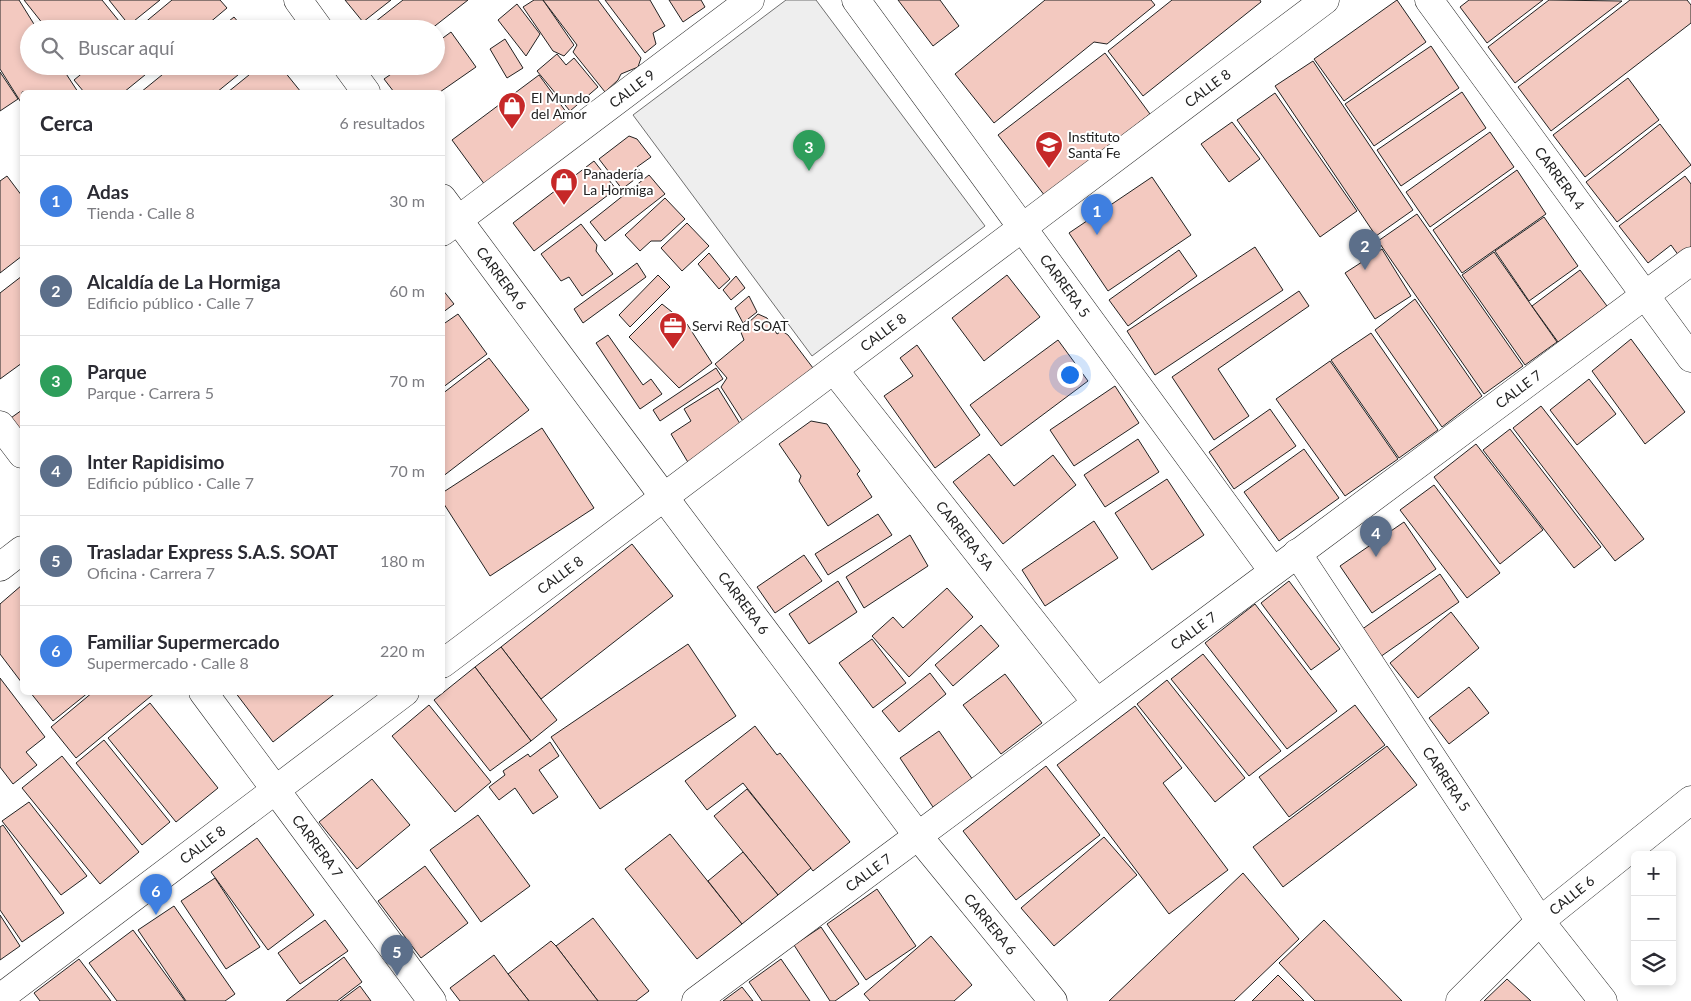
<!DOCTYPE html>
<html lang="es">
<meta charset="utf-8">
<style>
:root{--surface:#fff;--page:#f2f2f3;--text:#2b2b33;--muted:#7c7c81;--line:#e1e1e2;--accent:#1a73e8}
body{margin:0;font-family:Lato,sans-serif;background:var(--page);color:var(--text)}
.controls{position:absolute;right:15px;bottom:15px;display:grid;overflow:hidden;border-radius:8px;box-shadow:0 2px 8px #0003}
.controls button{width:45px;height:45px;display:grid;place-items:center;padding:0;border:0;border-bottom:1px solid var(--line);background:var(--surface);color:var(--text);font:25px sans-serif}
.you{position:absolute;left:1069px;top:374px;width:18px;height:18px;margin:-12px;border:4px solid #fff;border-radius:50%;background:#1a73e8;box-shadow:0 0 0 8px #1a73e833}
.badge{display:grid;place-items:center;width:32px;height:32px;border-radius:50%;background:var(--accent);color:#fff;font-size:16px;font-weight:700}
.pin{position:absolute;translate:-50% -41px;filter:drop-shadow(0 1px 2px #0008)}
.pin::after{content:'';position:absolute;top:26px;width:18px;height:15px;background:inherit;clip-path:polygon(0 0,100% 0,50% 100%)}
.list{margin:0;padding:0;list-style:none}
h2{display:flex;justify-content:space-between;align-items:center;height:65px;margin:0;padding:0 20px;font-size:21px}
h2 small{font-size:16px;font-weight:400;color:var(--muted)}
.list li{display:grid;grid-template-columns:32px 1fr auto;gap:15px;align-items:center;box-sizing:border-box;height:90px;padding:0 20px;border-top:1px solid var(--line)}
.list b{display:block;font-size:19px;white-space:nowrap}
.list p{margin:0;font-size:16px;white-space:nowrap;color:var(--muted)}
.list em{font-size:16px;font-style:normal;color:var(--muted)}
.icon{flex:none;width:28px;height:28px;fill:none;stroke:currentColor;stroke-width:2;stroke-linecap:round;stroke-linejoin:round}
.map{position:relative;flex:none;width:1691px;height:1001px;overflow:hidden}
.search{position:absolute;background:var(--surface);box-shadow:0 2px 8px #0003;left:20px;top:20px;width:425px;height:55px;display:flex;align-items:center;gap:12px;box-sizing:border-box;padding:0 18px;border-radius:28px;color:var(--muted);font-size:19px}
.panel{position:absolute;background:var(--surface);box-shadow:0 2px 8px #0003;left:20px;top:90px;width:425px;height:605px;border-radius:8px}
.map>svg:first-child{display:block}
.green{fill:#eee;stroke:#6f6f6f}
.building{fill:#f3c9c0;stroke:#222}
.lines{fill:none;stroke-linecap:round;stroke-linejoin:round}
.minor-casing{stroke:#222;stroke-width:29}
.major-casing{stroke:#222;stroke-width:29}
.minor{stroke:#fff;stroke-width:28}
.major{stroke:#fff;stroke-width:28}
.labels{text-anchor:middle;stroke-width:4;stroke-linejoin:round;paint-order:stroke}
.street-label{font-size:14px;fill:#222;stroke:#fff}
.poi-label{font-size:14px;fill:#222;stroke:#fff;text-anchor:start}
</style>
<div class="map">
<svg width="1691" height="1001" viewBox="0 0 1691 1001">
<rect width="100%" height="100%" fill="#fff"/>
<!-- green -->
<polygon class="green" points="786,0 816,0 985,226 812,356 633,115"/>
<!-- building -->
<g class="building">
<polygon points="0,0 19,0 37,29 29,29 29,66 61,66 78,92 22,92 22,104 0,69"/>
<polygon points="24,0 102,0 123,26 119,29 47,29"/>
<polygon points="109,0 160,0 129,25"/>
<polygon points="172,0 220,0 227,8 202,29 137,29"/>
<polygon points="345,0 391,0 363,22"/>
<polygon points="403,0 468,0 431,29 366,29"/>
<polygon points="534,0 543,0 574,45 564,56 553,51 523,7"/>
<polygon points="543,0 598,0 641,58 638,67 621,74 618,80 605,92 573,52 577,45"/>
<polygon points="605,0 650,0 665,26 653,33 656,44 645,53"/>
<polygon points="669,0 701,0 705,7 683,22"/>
<polygon points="898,0 940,0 959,26 933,46"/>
<polygon points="1045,0 1151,0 1155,5 1107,44 1094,42 994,123 955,74"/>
<polygon points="1172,0 1260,0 1261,2 1143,96 1108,51"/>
<polygon points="1397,0 1426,42 1344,101 1314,59"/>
<polygon points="1469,0 1543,0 1487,43 1460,7"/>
<polygon points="1549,0 1622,1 1515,83 1488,47"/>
<polygon points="1630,0 1687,0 1691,5 1691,23 1551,131 1518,87"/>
<polygon points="517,4 540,34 526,56 498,20"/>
<polygon points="234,17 244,29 219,29"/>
<polygon points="451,32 476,67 440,92 394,92 384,79 403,66 436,66 436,43"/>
<polygon points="505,39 523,68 507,78 490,49"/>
<polygon points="1431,46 1459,88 1374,146 1345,104"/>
<polygon points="1105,53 1150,114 1045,196 998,135"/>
<polygon points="557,54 566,65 574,58 598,87 570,111 537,71"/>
<polygon points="1313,61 1413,210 1376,236 1275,86"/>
<polygon points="91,66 156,66 124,92 84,92 74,80"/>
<polygon points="173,66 249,66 217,92 141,92"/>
<polygon points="260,66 280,66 301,92 228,92"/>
<polygon points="0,72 18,99 0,111"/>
<polygon points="539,75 572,120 485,185 452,140"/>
<polygon points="1628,78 1659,120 1585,177 1553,135"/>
<polygon points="1462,92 1486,128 1401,186 1377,150"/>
<polygon points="1275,93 1357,211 1320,237 1237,120"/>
<polygon points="1232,122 1260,159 1229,182 1201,144"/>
<polygon points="1660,124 1691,165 1617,222 1586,182"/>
<polygon points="1490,132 1514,167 1430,227 1406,192"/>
<polygon points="629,136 637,139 651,157 637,167 642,174 622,189 599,159"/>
<polygon points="594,161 616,189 534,251 513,223"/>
<polygon points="1517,170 1546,214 1462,273 1433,230"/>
<polygon points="649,175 665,194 605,241 590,222"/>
<polygon points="7,176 22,196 22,256 0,273 0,181"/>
<polygon points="1685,176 1691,184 1691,247 1679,256 1671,245 1648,263 1619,226"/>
<polygon points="1152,177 1191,235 1108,291 1069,233"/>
<polygon points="665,198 685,219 661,241 651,241 640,251 625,235"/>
<polygon points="1417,214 1523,366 1484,394 1378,241"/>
<polygon points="1544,217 1578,266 1529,301 1495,251"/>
<polygon points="687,223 709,246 682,271 661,248"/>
<polygon points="581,224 597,245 596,251 613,274 582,296 569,277 561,281 541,254"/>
<polygon points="1255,247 1283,290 1155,375 1127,331"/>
<polygon points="1382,249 1411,296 1375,319 1345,273"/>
<polygon points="1179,250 1197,276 1128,326 1109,300"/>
<polygon points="1494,252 1557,342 1525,365 1462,275"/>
<polygon points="709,253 730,279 719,289 698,264"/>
<polygon points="637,263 646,277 583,323 574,309"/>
<polygon points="1580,270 1607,306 1558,342 1532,306"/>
<polygon points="658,275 670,287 630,327 619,315"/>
<polygon points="1007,275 1040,317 984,361 952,318"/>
<polygon points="22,276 22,363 0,379 0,293"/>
<polygon points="736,276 745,288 731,300 723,290"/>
<polygon points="442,289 454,304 442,313"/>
<polygon points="1299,291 1309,306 1218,369 1249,416 1214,440 1172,377"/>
<polygon points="749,296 757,312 743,323 735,308"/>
<polygon points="1415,299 1482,396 1442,427 1375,330"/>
<polygon points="662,304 687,324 712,363 679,388 629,337"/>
<polygon points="458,314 487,354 442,388 442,325"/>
<polygon points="758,314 767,318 777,334 782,331 788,335 816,372 746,426 721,387 727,378 715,364 744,340 740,330"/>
<polygon points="1371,333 1438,430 1399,458 1331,360"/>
<polygon points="608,335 643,385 651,379 662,394 640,409 596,343"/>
<polygon points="1631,339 1685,412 1645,444 1592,371"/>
<polygon points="1058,340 1088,381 1001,446 970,405"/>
<polygon points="917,345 980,435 935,468 884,396 913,376 900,358"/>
<polygon points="489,358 529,410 442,477 442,394"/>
<polygon points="1330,361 1398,459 1345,496 1276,399"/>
<polygon points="716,368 723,379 660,421 653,410"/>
<polygon points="1589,379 1616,414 1577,445 1550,410"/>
<polygon points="1115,386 1139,423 1074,466 1050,430"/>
<polygon points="718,388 747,435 692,469 671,434 691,421 684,409"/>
<polygon points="1541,406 1644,539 1615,561 1513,428"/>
<polygon points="1270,409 1296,446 1234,489 1209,452"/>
<polygon points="22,410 22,440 8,420"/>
<polygon points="811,421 827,424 860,471 857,474 872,497 828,526 799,481 801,476 779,444"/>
<polygon points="542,428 594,508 490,576 442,501 442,493"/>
<polygon points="1510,429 1601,547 1574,568 1483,450"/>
<polygon points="1138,439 1159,472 1105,507 1084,475"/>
<polygon points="1476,444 1543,530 1500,564 1434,477"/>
<polygon points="1304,449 1339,498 1279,541 1244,492"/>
<polygon points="989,454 1014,486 1053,455 1076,485 1003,544 953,482"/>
<polygon points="1167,479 1204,535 1152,570 1115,513"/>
<polygon points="1434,485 1500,573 1467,598 1400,510"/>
<polygon points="878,514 892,535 828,575 815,554"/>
<polygon points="1094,521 1118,558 1045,606 1022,570"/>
<polygon points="1404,522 1436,569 1372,613 1340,566"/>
<polygon points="910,535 928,566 864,608 846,577"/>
<polygon points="632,544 673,596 541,699 501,647"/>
<polygon points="804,555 822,581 775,613 757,587"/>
<polygon points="1440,574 1459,602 1380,657 1361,630"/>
<polygon points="838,581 857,612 809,644 789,614"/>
<polygon points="1289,581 1340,649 1311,670 1261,603"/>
<polygon points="22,585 22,683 0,654 0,604"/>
<polygon points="947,588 973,617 909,677 872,636 893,617 903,628"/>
<polygon points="1255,604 1337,711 1287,749 1205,643"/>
<polygon points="1451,612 1479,648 1418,698 1390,663"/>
<polygon points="981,625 999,646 953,686 935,665"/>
<polygon points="872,639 906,683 873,708 839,663"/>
<polygon points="688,644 736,716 600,809 551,737"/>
<polygon points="501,647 557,720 531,741 475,667"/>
<polygon points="1203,654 1281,751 1249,776 1171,679"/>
<polygon points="475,667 531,741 490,771 434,700"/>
<polygon points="930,673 946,694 899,732 882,711"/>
<polygon points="1005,674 1042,723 1001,754 963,705"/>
<polygon points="0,678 45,737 26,752 37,765 13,784 0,767"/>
<polygon points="1167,680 1245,778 1215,802 1137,704"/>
<polygon points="1469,687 1489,713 1449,744 1429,718"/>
<polygon points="30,692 89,692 53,721"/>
<polygon points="93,692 156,692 76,758 51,727"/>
<polygon points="235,692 337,692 273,742"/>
<polygon points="150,703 218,788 176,822 108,738"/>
<polygon points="429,705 491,782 455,812 392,736"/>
<polygon points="1355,705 1385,745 1289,817 1259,777"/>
<polygon points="1135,706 1182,768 1163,783 1228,870 1169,914 1057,765"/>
<polygon points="755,726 777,755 780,753 850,842 813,871 743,783 707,810 685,781"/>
<polygon points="939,731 973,780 933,807 900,758"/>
<polygon points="104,740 170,822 142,845 76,763"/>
<polygon points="550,742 559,756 539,770 558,797 533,814 515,788 499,800 489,787 505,775 503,771 528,754 530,757"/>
<polygon points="1387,746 1417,785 1283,887 1253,847"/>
<polygon points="62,756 139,852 100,884 22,788"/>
<polygon points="1046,766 1100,835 1016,900 963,831"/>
<polygon points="372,779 410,825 357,869 319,822"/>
<polygon points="747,789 811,868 778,895 714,816"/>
<polygon points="29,802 87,876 61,895 2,821"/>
<polygon points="478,815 530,886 481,922 430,850"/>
<polygon points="3,825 64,913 22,942 0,910 0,827"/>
<polygon points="670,834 742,924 697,959 625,869"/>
<polygon points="1104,837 1137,875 1054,946 1021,908"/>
<polygon points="257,838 314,915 268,950 211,872"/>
<polygon points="743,852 778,895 742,924 708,881"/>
<polygon points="425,866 468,923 421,958 378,901"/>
<polygon points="1243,873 1299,939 1234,1001 1109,1001"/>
<polygon points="215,878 260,947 226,969 181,901"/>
<polygon points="877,889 916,946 866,980 827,924"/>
<polygon points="174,906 235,994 225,1001 186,1001 138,930"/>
<polygon points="0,915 20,946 0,960"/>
<polygon points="593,918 649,991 636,1001 598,1001 556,946"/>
<polygon points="325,920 348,951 300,984 278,953"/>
<polygon points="1324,920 1402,1001 1315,1001 1279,963"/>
<polygon points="821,927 859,984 835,1001 830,1001 794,945"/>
<polygon points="133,930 185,1001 117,1001 89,963"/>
<polygon points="931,936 972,985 954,1001 870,1001 864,994"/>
<polygon points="551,941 556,946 598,1001 529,1001 508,974"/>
<polygon points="494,955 508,974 529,1001 460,1001 450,988"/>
<polygon points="344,957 362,982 337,1001 286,1001"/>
<polygon points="79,959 111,1001 40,1001 34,993"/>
<polygon points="781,959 810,1001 762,1001 749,982"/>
<polygon points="1278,975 1304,1001 1252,1001"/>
<polygon points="1507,979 1531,1001 1484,1001"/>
<polygon points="360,986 371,1001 340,1001"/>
<polygon points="742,987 753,1001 723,1001"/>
</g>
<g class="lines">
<defs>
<g id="minor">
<path id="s1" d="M 856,0 L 1273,571"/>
<path id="s2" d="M 1429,0 L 1691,358"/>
<path id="s3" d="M 442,232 L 750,0"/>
<path id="s4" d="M 834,370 L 1096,702"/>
<polyline points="0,425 22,454"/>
<path id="s5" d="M 1297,553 L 1540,921 L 1603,1001"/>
<polyline points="0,567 22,550"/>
<path id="s6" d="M 442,664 L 1325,0"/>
<path id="s7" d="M 203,692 L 432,1001"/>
<path id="s8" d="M 0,998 L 405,692"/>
<path id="s9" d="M 696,1001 L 1691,261"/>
<path id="s10" d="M 1460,1001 L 1540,921 L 1691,800"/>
</g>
<g id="major">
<polyline points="298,0 319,29"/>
<polyline points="347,66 366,92"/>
<path id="s11" d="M 442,198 L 664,497 L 918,836 L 1053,1001"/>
</g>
</defs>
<!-- minor casing -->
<use href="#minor" class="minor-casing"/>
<!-- major casing -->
<use href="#major" class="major-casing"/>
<!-- minor -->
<use href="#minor" class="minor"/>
<!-- major -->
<use href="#major" class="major"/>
</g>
<!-- icons -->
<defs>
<symbol id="shop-pin" viewBox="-11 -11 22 30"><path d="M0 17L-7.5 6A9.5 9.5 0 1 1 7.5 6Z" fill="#c62828" stroke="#fff"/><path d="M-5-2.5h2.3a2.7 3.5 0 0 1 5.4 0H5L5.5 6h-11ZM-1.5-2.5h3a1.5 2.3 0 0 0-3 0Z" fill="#fff"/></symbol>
<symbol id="school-pin" viewBox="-11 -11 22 30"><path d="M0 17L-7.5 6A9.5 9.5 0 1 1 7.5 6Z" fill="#c62828" stroke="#fff"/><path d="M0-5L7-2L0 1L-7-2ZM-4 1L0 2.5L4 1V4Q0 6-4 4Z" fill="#fff"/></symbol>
<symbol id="office-pin" viewBox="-11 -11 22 30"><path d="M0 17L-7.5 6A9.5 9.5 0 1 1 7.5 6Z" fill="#c62828" stroke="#fff"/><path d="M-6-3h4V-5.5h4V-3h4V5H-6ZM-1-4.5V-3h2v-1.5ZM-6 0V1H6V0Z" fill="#fff"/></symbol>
</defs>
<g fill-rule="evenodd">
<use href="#shop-pin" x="496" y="90" width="32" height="43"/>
<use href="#school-pin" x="1033" y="129" width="32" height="43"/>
<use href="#shop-pin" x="548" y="166" width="32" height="43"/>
<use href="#office-pin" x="657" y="310" width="32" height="43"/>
</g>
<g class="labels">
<!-- street labels -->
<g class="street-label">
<text dy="5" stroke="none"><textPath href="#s3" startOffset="238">CALLE 9</textPath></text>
<text dy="5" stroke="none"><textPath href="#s6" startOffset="958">CALLE 8</textPath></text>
<text dy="5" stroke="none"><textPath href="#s2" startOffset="221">CARRERA 4</textPath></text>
<text dy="5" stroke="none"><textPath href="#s11" startOffset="100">CARRERA 6</textPath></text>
<text dy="5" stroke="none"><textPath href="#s1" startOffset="354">CARRERA 5</textPath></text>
<text dy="5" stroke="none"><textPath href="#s6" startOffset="552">CALLE 8</textPath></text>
<text dy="5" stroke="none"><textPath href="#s9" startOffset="1025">CALLE 7</textPath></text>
<text dy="5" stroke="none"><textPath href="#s4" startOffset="211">CARRERA 5A</textPath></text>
<text dy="5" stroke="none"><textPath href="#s6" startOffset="148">CALLE 8</textPath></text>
<text dy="5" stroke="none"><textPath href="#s11" startOffset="505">CARRERA 6</textPath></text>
<text dy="5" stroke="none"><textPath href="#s9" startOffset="620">CALLE 7</textPath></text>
<text dy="5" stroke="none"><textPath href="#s5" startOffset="271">CARRERA 5</textPath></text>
<text dy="5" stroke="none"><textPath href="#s8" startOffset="254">CALLE 8</textPath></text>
<text dy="5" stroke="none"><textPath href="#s7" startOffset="192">CARRERA 7</textPath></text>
<text dy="5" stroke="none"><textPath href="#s9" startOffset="215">CALLE 7</textPath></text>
<text dy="5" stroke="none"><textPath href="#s10" startOffset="154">CALLE 6</textPath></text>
<text dy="5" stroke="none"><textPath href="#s11" startOffset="910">CARRERA 6</textPath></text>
</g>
<!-- poi labels -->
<g class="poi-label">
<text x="531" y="103">El Mundo<tspan x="531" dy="16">del Amor</tspan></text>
<text x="1068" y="142">Instituto<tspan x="1068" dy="16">Santa Fe</tspan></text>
<text x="583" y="179">Panadería<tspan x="583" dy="16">La Hormiga</tspan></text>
<text x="692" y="331">Servi Red SOAT</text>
</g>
</g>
</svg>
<div class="controls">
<button>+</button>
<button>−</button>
<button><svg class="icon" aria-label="layers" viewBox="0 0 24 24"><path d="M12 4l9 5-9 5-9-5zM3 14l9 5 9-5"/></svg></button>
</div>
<div class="you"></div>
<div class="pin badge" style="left:1097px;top:235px;background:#3f7fe0">1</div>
<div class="pin badge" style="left:1365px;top:270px;background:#5c6f8a">2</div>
<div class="pin badge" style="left:809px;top:171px;background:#2e9e5b">3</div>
<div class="pin badge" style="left:1376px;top:557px;background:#5c6f8a">4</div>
<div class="pin badge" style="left:397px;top:976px;background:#5c6f8a">5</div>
<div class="pin badge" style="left:156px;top:915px;background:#3f7fe0">6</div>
<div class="search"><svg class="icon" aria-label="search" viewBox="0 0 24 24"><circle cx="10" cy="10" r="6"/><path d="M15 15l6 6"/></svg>Buscar aquí</div>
<section class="panel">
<h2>Cerca<small>6 resultados</small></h2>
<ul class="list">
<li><span class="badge" style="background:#3f7fe0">1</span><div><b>Adas</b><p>Tienda · Calle 8</p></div><em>30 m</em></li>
<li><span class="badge" style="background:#5c6f8a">2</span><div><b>Alcaldía de La Hormiga</b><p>Edificio público · Calle 7</p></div><em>60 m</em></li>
<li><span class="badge" style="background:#2e9e5b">3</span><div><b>Parque</b><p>Parque · Carrera 5</p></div><em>70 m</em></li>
<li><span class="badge" style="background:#5c6f8a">4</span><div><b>Inter Rapidisimo</b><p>Edificio público · Calle 7</p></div><em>70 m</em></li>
<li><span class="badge" style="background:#5c6f8a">5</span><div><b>Trasladar Express S.A.S. SOAT</b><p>Oficina · Carrera 7</p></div><em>180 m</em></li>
<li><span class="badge" style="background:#3f7fe0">6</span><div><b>Familiar Supermercado</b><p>Supermercado · Calle 8</p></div><em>220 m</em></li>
</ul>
</section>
</div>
